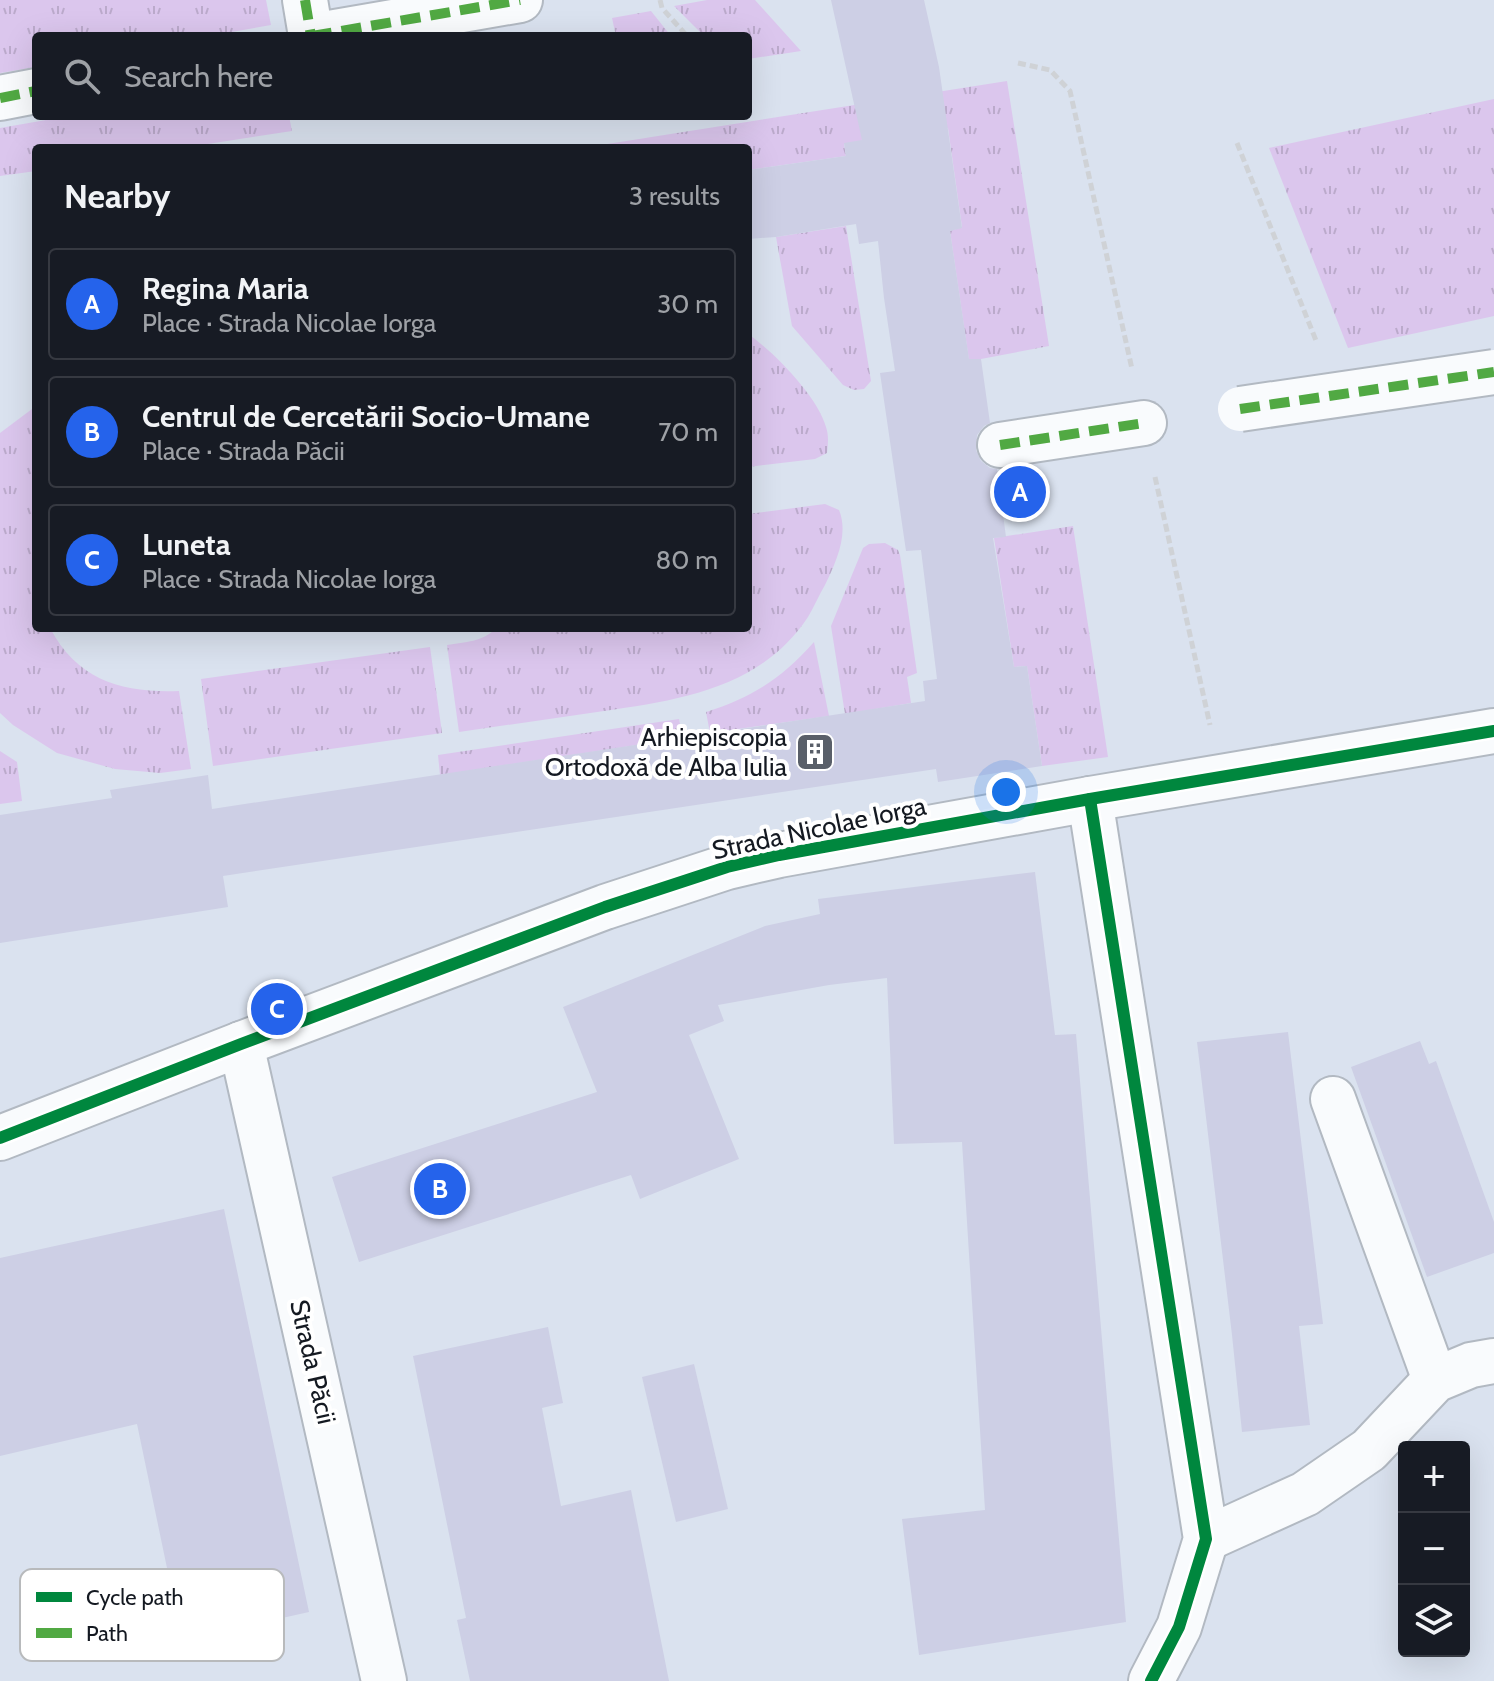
<!DOCTYPE html>
<meta charset="utf-8">
<style>
:root{--surface:#171b24;--page:#242831;--text:#f1f3f6;--muted:#9ea1a6;--line:#363941;--accent:#2563eb}
body{margin:0;font-family:Cabin,sans-serif;background:var(--page);color:var(--text)}
.controls{position:absolute;right:24px;bottom:24px;display:grid;overflow:hidden;border-radius:8px;box-shadow:0 8px 32px #0002}
.controls button{width:72px;height:72px;display:grid;place-items:center;padding:0;border:0;border-bottom:2px solid var(--line);background:var(--surface);color:var(--text);font:40px sans-serif}
.you{position:absolute;left:1006px;top:792px;width:28px;height:28px;margin:-20px;border:6px solid #fff;border-radius:50%;background:#1a73e8;box-shadow:0 0 0 12px #1a73e833}
.badge{display:grid;place-items:center;width:52px;height:52px;border-radius:50%;background:var(--accent);color:#fff;font-size:26px;font-weight:700}
.pin{position:absolute;translate:-50% -50%;border:4px solid #fff;box-shadow:0 2px 8px #0006}
.list{margin:0;padding:0;list-style:none}
h2{display:flex;justify-content:space-between;align-items:center;height:104px;margin:0;padding:0 32px;font-size:34px}
h2 small{font-size:26px;font-weight:400;color:var(--muted)}
.list li{display:grid;grid-template-columns:52px 1fr auto;gap:24px;align-items:center;box-sizing:border-box;height:112px;margin:0 16px 16px;padding:0 16px;border:2px solid var(--line);border-radius:8px}
.list b{display:block;font-size:30px;white-space:nowrap}
.list p{margin:0;font-size:26px;white-space:nowrap;color:var(--muted)}
.list em{font-size:26px;font-style:normal;color:var(--muted)}
.icon{flex:none;width:44px;height:44px;fill:none;stroke:currentColor;stroke-width:2;stroke-linecap:round;stroke-linejoin:round}
.map{position:relative;flex:none;width:1494px;height:1681px;overflow:hidden}
.search{position:absolute;background:var(--surface);box-shadow:0 8px 32px #0002;left:32px;top:32px;width:720px;height:88px;display:flex;align-items:center;gap:20px;box-sizing:border-box;padding:0 28px;border-radius:8px;color:var(--muted);font-size:30px}
.panel{position:absolute;background:var(--surface);box-shadow:0 8px 32px #0002;left:32px;top:144px;width:720px;height:488px;border-radius:8px}
.map>svg:first-child{display:block}
.grass{fill:url(#grass-tufts)}
.building{fill:#cdcfe5}
.lines{fill:none;stroke-linecap:round;stroke-linejoin:round}
.minor-casing{stroke:#b2b9c2;stroke-width:48}
.path{stroke:#cfd2d6;stroke-width:5;stroke-dasharray:8 4;stroke-linecap:butt}
.minor{stroke:#f9fbfd;stroke-width:44}
.minor-bridge-casing{stroke:#b2b9c2;stroke-width:48;stroke-linecap:butt}
.minor-bridge{stroke:#f9fbfd;stroke-width:44}
.quiet{stroke:#51a943;stroke-width:10;stroke-dasharray:20 10;stroke-linecap:butt}
.cycleway-casing{stroke:#fff;stroke-width:17}
.cycleway{stroke:#00873e;stroke-width:12}
.labels{text-anchor:middle;stroke-width:8;stroke-linejoin:round;paint-order:stroke}
.poi-label{font-size:26px;fill:#141921;stroke:#fff;text-anchor:end}
.street-label{font-size:26px;fill:#141921;stroke:#fff}
.key{fill:#fff;stroke:#b8babc;stroke-width:2}
.key-label{font-size:22px;fill:#141921}
</style>
<div class="map">
<svg width="1494" height="1681" viewBox="0 0 1494 1681">
<defs>
<pattern id="grass-tufts" width="24" height="20" patternUnits="userSpaceOnUse" patternTransform="scale(2)"><rect width="24" height="20" fill="#dbc6ed"/><path d="M3 7l-1-3M5 7V3M7 7l1-3M15 17l-1-3M17 17v-4M19 17l1-3" fill="none" stroke="#bbaacb"/></pattern>
</defs>
<rect width="100%" height="100%" fill="#dae2ef"/>
<!-- grass -->
<g class="grass">
<polygon points="0,0 266,0 271,25 209,36 36,36 36,67 0,73"/>
<polygon points="707,0 755,0 801,51 748,59 748,36 704,36 674,6"/>
<polygon points="651,11 671,36 616,36 612,18"/>
<polygon points="1007,81 1049,346 981,359 969,360 950,231 962,227 948,128 844,144 846,156 748,170 748,148 582,148"/>
<polygon points="1494,99 1494,316 1348,348 1269,148"/>
<polygon points="69,116 289,116 292,131 182,148 36,148 36,171 0,176 0,128"/>
<polygon points="846,226 871,381 864,389 854,390 843,385 792,326 776,237"/>
<path d="M 748,334 C 773,351 818,397 826,427 C 829,436 828,444 827,453 L 815,459 L 748,467 Z"/>
<path d="M 36,406 L 36,544 C 32,559 34,574 36,589 C 37,602 36,615 36,628 L 50,628 C 78,681 123,693 179,691 L 191,769 L 160,773 L 115,769 L 57,753 L 13,725 L 0,713 L 0,433 Z"/>
<path d="M 825,504 L 839,510 C 849,534 836,562 825,585 C 819,595 814,607 808,617 C 761,688 681,700 604,711 C 556,718 507,725 459,732 L 447,645 C 465,642 483,642 496,628 L 748,628 L 748,514 Z"/>
<polygon points="1073,526 1108,757 1042,766 1027,666 1014,667 994,538"/>
<polygon points="885,543 898,550 900,555 917,673 907,677 911,703 845,714 831,626 863,548 869,544"/>
<path d="M 814,642 L 829,716 L 710,733 L 706,712 C 753,697 782,678 814,642 Z"/>
<polygon points="430,647 442,733 213,766 201,679"/>
<polygon points="679,719 683,738 440,775 438,755"/>
<polygon points="0,751 17,762 22,801 0,804"/>
</g>
<!-- building -->
<g class="building">
<polygon points="831,0 924,0 939,67 962,228 950,231 969,359 981,359 990,423 984,426 977,435 976,450 981,461 990,468 997,469 1006,537 993,538 1014,667 1027,666 1042,766 938,782 936,769 223,876 228,907 0,943 0,815 112,798 110,790 208,775 212,809 925,701 923,681 937,679 921,550 906,551 880,373 895,371 884,298 878,241 859,244 856,224 776,237 748,239 748,170 846,156 844,143 862,140"/>
<polygon points="1035,872 1055,1035 1076,1034 1126,1622 919,1655 902,1519 985,1510 962,1142 894,1144 887,978 829,985 718,1005 724,1021 689,1035 739,1159 640,1199 631,1175 359,1262 332,1177 597,1092 563,1007 765,926 820,914 818,899"/>
<polygon points="1288,1032 1323,1324 1299,1326 1310,1425 1242,1432 1232,1335 1197,1042"/>
<polygon points="1420,1041 1429,1064 1436,1061 1494,1222 1494,1253 1427,1277 1351,1067"/>
<polygon points="224,1209 309,1612 182,1640 137,1424 0,1456 0,1258"/>
<polygon points="548,1327 563,1403 542,1408 561,1506 631,1490 669,1681 470,1681 457,1620 466,1618 413,1356"/>
<polygon points="694,1364 728,1509 676,1522 642,1377"/>
</g>
<g class="lines">
<defs>
<g id="minor">
<polyline points="305,0 311,36"/>
<polyline points="312,36 520,0"/>
<polyline points="0,98 36,91"/>
<polyline points="1000,445 1144,423"/>
<polyline points="1090,799 1206,1539 1179,1627 1151,1681"/>
<polyline points="241,1044 384,1681"/>
<polyline points="1333,1099 1435,1380"/>
<polyline points="0,1138 241,1044 605,907 727,867 779,855 1090,799 1494,731"/>
<polyline points="1206,1539 1305,1494 1369,1450 1435,1380 1471,1365 1494,1361"/>
</g>
</defs>
<!-- minor casing -->
<use href="#minor" class="minor-casing"/>
<!-- path -->
<g class="path">
<polyline points="660,0 662,8 687,36"/>
<polyline points="1018,63 1050,70 1070,91 1132,369"/>
<polyline points="1237,143 1317,343"/>
<polyline points="1155,477 1210,725"/>
</g>
<!-- minor -->
<use href="#minor" class="minor"/>
<defs>
<polyline id="minor-bridge" points="1240,409 1494,372"/>
</defs>
<!-- minor-bridge casing -->
<use href="#minor-bridge" class="minor-bridge-casing"/>
<!-- minor-bridge -->
<use href="#minor-bridge" class="minor-bridge"/>
<!-- quiet -->
<g class="quiet">
<polyline points="305,0 311,36"/>
<polyline points="312,36 520,0"/>
<polyline points="0,98 36,91"/>
<polyline points="1240,409 1494,372"/>
<polyline points="1000,445 1144,423"/>
</g>
<defs>
<g id="cycleway">
<polyline points="1090,799 1206,1539 1179,1627 1151,1681"/>
<polyline points="0,1138 241,1044 605,907 727,867 779,855 1090,799 1494,731"/>
</g>
</defs>
<!-- cycleway casing -->
<use href="#cycleway" class="cycleway-casing"/>
<!-- cycleway -->
<use href="#cycleway" class="cycleway"/>
</g>
<!-- icons -->
<defs>
<symbol id="building-square" viewBox="-11 -11 22 22"><rect x="-9" y="-9" width="18" height="18" rx="4" fill="#595f69" stroke="#fff"/><path d="M-4-6H4V6H1V3H-1V6H-4ZM-2.5-4.3h1.7v1.8h-1.7ZM.8-4.3h1.7v1.8H.8ZM-2.5-1h1.7V.8h-1.7ZM.8-1h1.7V.8H.8Z" fill="#fff"/></symbol>
</defs>
<g fill-rule="evenodd">
<use href="#building-square" x="793" y="730" width="44" height="44"/>
</g>
<g class="labels">
<!-- poi labels -->
<g class="poi-label">
<text x="787" y="746">Arhiepiscopia<tspan x="787" dy="30">Ortodoxă de Alba Iulia</tspan></text>
</g>
<!-- street labels -->
<g class="street-label">
<text transform="translate(819 828) rotate(-12)" y="9">Strada Nicolae Iorga</text>
<text transform="translate(313 1362) rotate(77)" y="9">Strada Păcii</text>
</g>
</g>
<!-- legend -->
<rect x="20" y="1569" width="264" height="92" rx="12" class="key"/>
<rect x="36" y="1592" width="36" height="10" fill="#00873e"/>
<rect x="36" y="1628" width="36" height="10" fill="#51a943"/>
<g class="key-label">
<text x="86" y="1605">Cycle path</text>
<text x="86" y="1641">Path</text>
</g>
</svg>
<div class="controls">
<button>+</button>
<button>−</button>
<button><svg class="icon" aria-label="layers" viewBox="0 0 24 24"><path d="M12 4l9 5-9 5-9-5zM3 14l9 5 9-5"/></svg></button>
</div>
<div class="you"></div>
<div class="pin badge" style="left:1020px;top:492px">A</div>
<div class="pin badge" style="left:440px;top:1189px">B</div>
<div class="pin badge" style="left:277px;top:1009px">C</div>
<div class="search"><svg class="icon" aria-label="search" viewBox="0 0 24 24"><circle cx="10" cy="10" r="6"/><path d="M15 15l6 6"/></svg>Search here</div>
<section class="panel">
<h2>Nearby<small>3 results</small></h2>
<ul class="list">
<li><span class="badge">A</span><div><b>Regina Maria</b><p>Place · Strada Nicolae Iorga</p></div><em>30 m</em></li>
<li><span class="badge">B</span><div><b>Centrul de Cercetării Socio-Umane</b><p>Place · Strada Păcii</p></div><em>70 m</em></li>
<li><span class="badge">C</span><div><b>Luneta</b><p>Place · Strada Nicolae Iorga</p></div><em>80 m</em></li>
</ul>
</section>
</div>
